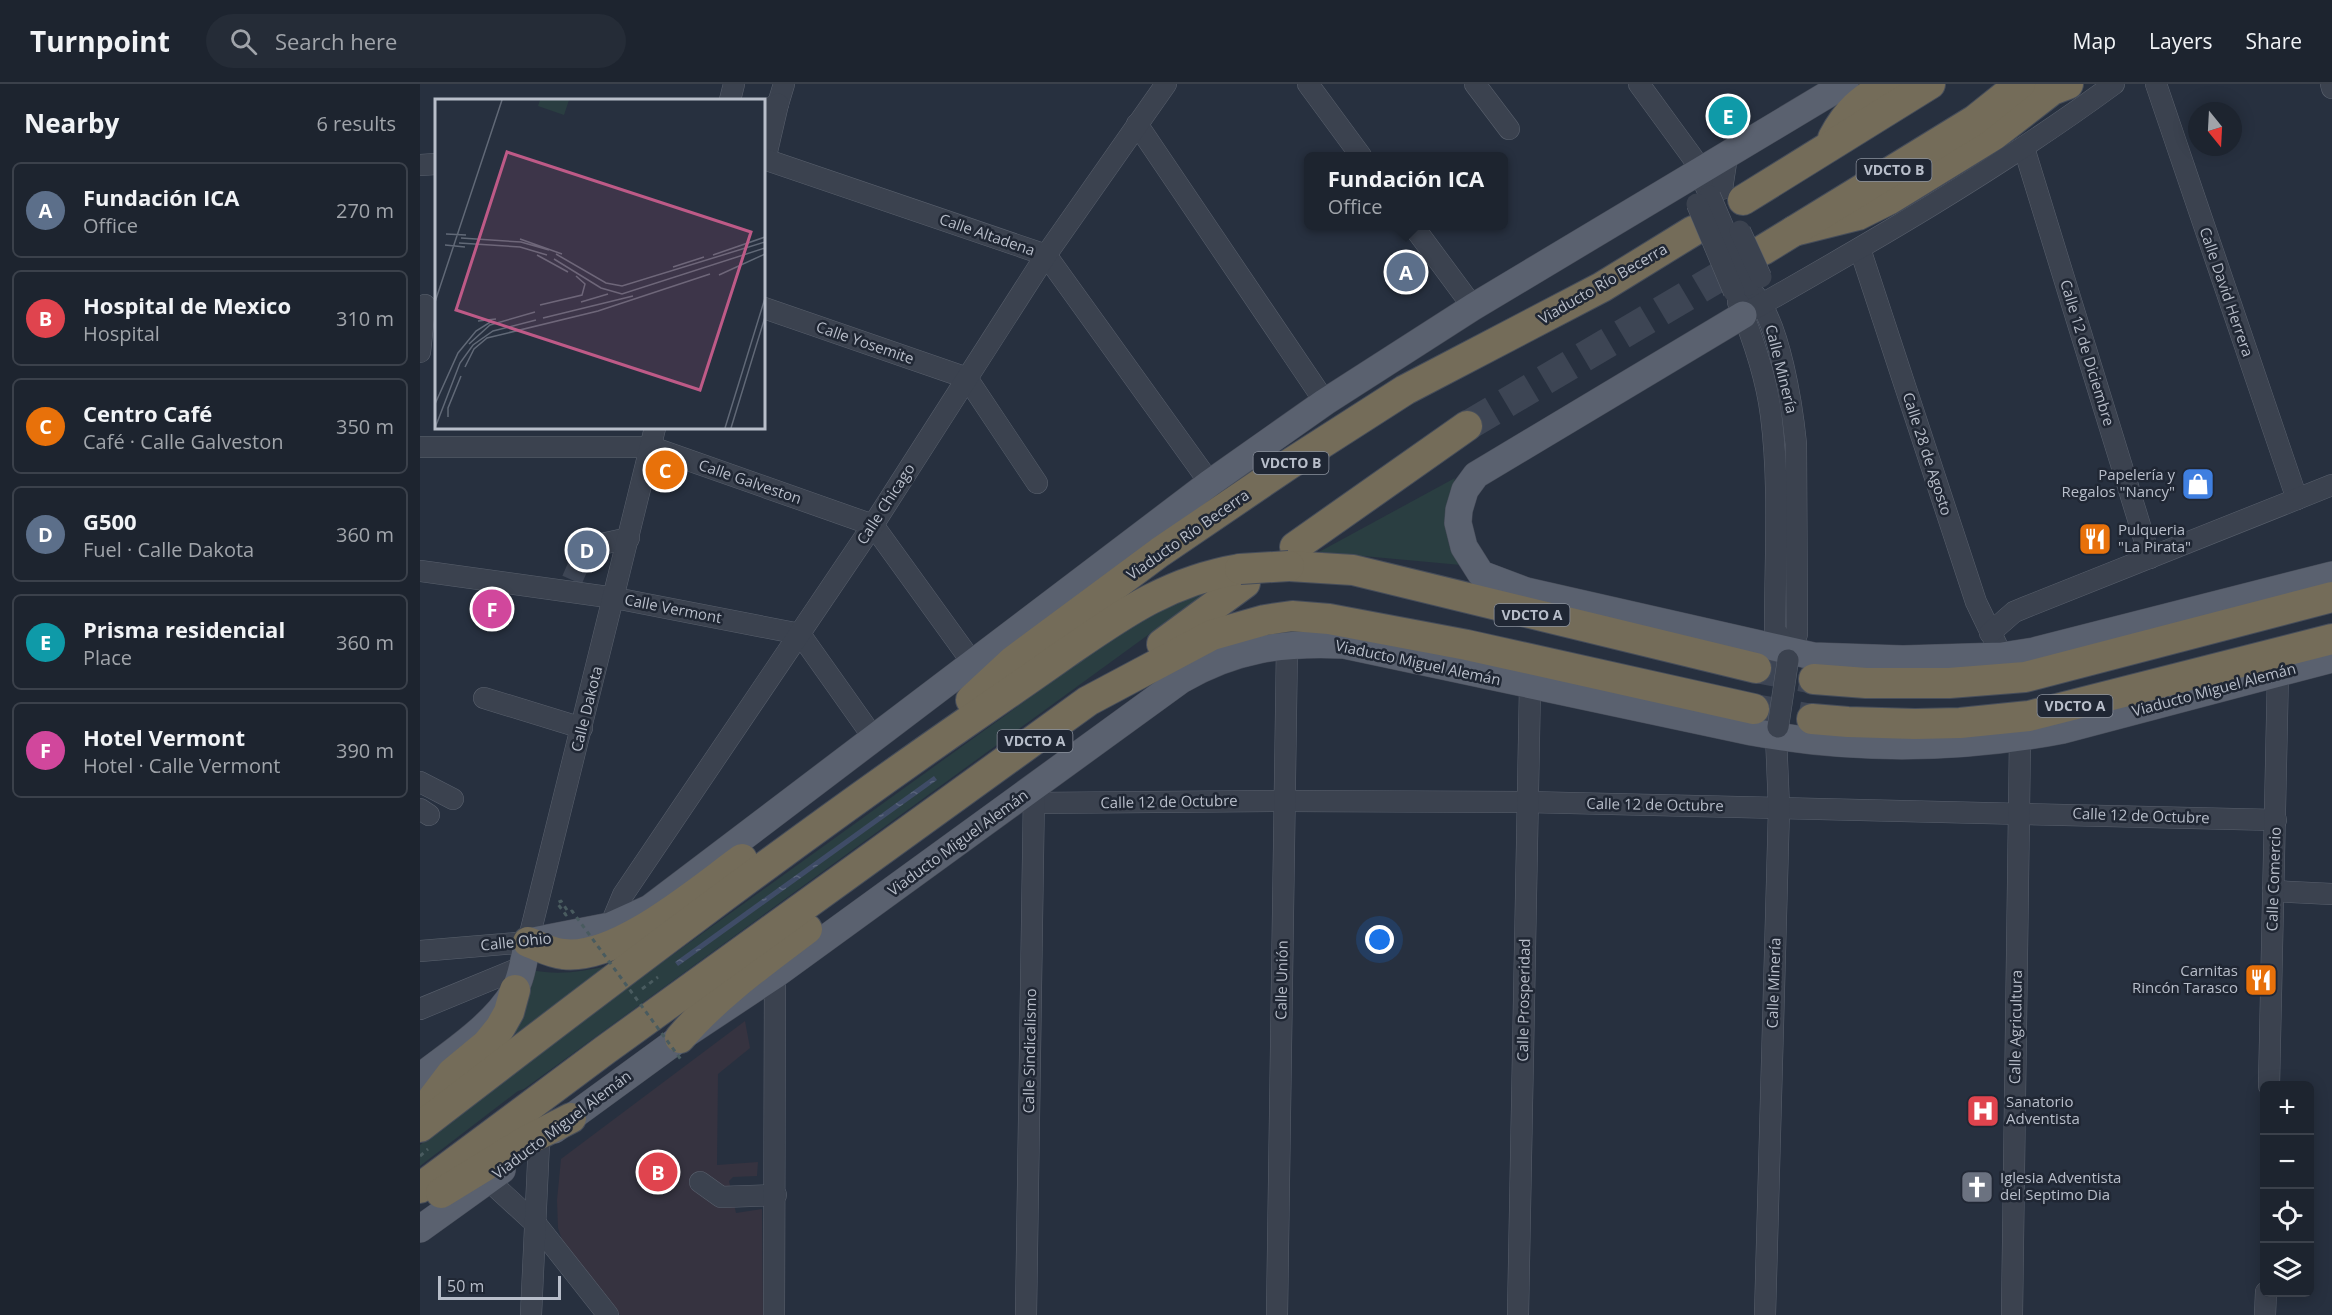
<!DOCTYPE html>
<meta charset="utf-8">
<style>
:root{--surface:#1d242f;--page:#252c37;--text:#f1f3f6;--muted:#a0a4aa;--line:#3b414b;--accent:#1a73e8}
body{margin:0;font-family:"Open Sans",sans-serif;background:var(--page);color:var(--text)}
.controls{position:absolute;right:18px;bottom:18px;display:grid;overflow:hidden;border-radius:9px;box-shadow:0 3px 15px #0003}
.controls button{width:54px;height:54px;display:grid;place-items:center;padding:0;border:0;border-bottom:2px solid var(--line);background:var(--surface);color:var(--text);font:30px sans-serif}
.compass{position:absolute;left:1768px;top:18px;width:54px;height:54px;border-radius:50%;background:var(--surface);box-shadow:0 3px 15px #0003;rotate:162deg}
.scale{position:absolute;left:18px;bottom:15px;width:123px;box-sizing:border-box;padding-left:6px;border:3px solid #b8beca;border-top:0;font-size:16px;line-height:21px;white-space:nowrap;color:#b8beca;-webkit-text-stroke:4px #202734;paint-order:stroke}
.you{position:absolute;left:960px;top:856px;width:21px;height:21px;margin:-15px;border:4px solid #fff;border-radius:50%;background:#1a73e8;box-shadow:0 0 0 9px #1a73e833}
.badge{display:grid;place-items:center;width:39px;height:39px;border-radius:50%;background:var(--accent);color:#fff;font-size:20px;font-weight:700}
.pin{position:absolute;translate:-50% -50%;border:3px solid #fff;box-shadow:0 2px 6px #0006}
.popup{position:absolute;left:884px;top:68px;width:204px;height:78px;box-sizing:border-box;display:grid;place-content:center;border-radius:9px;background:var(--surface);filter:drop-shadow(0 2px 4px #0005);font-size:20px;white-space:nowrap;color:var(--muted)}
.popup b{font-size:22px;color:var(--text)}
.popup::after{content:'';position:absolute;left:50%;top:100%;margin-left:-12px;border:12px solid transparent;border-top-color:var(--surface)}
.list{margin:0;padding:0;list-style:none}
h2{display:flex;justify-content:space-between;align-items:center;height:78px;margin:0;padding:0 24px;font-size:26px}
h2 small{font-size:20px;font-weight:400;color:var(--muted)}
.list li{display:grid;grid-template-columns:39px 1fr auto;gap:18px;align-items:center;box-sizing:border-box;height:96px;margin:0 12px 12px;padding:0 12px;border:2px solid var(--line);border-radius:9px}
.list b{display:block;font-size:22px;white-space:nowrap}
.list p{margin:0;font-size:20px;white-space:nowrap;color:var(--muted)}
.list em{font-size:20px;font-style:normal;color:var(--muted)}
.icon{flex:none;width:33px;height:33px;fill:none;stroke:currentColor;stroke-width:2;stroke-linecap:round;stroke-linejoin:round}
.map{position:relative;flex:none;width:1912px;height:1231px;overflow:hidden}
header{display:flex;align-items:center;gap:36px;box-sizing:border-box;height:84px;padding:0 30px;background:var(--surface);border-bottom:2px solid var(--line)}
header strong{font-size:28px}
nav{display:flex;gap:33px;margin-inline-start:auto;font-size:21px}
.search{width:420px;height:54px;background:var(--page);display:flex;align-items:center;gap:15px;box-sizing:border-box;padding:0 21px;border-radius:33px;color:var(--muted);font-size:22px}
main{display:flex}
aside{flex:1;background:var(--surface)}
.map>svg:first-child{display:block}
.medical{fill:#363340}
.green{fill:#2a3e41}
.water{fill:url(#water-ripples)}
.lines{fill:none;stroke-linecap:round;stroke-linejoin:round}
.minor-tunnel{stroke:#3d4554;stroke-width:21;stroke-dasharray:21 10;stroke-linecap:butt}
.highway-tunnel{stroke:#3d4554;stroke-width:30;stroke-dasharray:30 15;stroke-linecap:butt}
.minor-casing{stroke:#59606d;stroke-width:22}
.major-casing{stroke:#454b58;stroke-width:28}
.highway-casing{stroke:#464d5a;stroke-width:32}
.path{stroke:#495b5f;stroke-width:3;stroke-dasharray:4.5 4.5;stroke-linecap:butt}
.minor{stroke:#3b424f;stroke-width:21}
.major{stroke:#5a616f;stroke-width:27}
.highway{stroke:#746c59;stroke-width:30}
.minor-bridge-casing{stroke:#59606d;stroke-width:22;stroke-linecap:butt}
.highway-bridge-casing{stroke:#464d5a;stroke-width:32;stroke-linecap:butt}
.path-bridge{stroke:#495b5f;stroke-width:3;stroke-dasharray:4.5 4.5;stroke-linecap:butt}
.minor-bridge{stroke:#3b424f;stroke-width:21}
.highway-bridge{stroke:#746c59;stroke-width:30}
.labels{text-anchor:middle;stroke-width:5;stroke-linejoin:round;paint-order:stroke}
.shield{fill:#202734;stroke:#8a919d;stroke-width:1.5}
.shield-label{font-size:14px;font-weight:bold;fill:#b8beca}
.street-label{font-size:15px;fill:#b8beca;stroke:#202734}
.poi-label{font-size:15px;fill:#b8beca;stroke:#202734;text-anchor:start}
.inset-road{fill:none;stroke:#616977;stroke-width:1.5}
.view{fill:#be5a87;fill-opacity:0.15;stroke:#be5a87;stroke-width:3}
.inset-edge{fill:none;stroke:#b8beca;stroke-width:3}
</style>
<header>
<strong>Turnpoint</strong>
<div class="search"><svg class="icon" aria-label="search" viewBox="0 0 24 24"><circle cx="10" cy="10" r="6"/><path d="M15 15l6 6"/></svg>Search here</div>
<nav><a>Map</a><a>Layers</a><a>Share</a></nav>
</header>
<main>
<aside>
<h2>Nearby<small>6 results</small></h2>
<ul class="list">
<li><span class="badge" style="background:#5c6f8a">A</span><div><b>Fundación ICA</b><p>Office</p></div><em>270 m</em></li>
<li><span class="badge" style="background:#e0444e">B</span><div><b>Hospital de Mexico</b><p>Hospital</p></div><em>310 m</em></li>
<li><span class="badge" style="background:#e8710a">C</span><div><b>Centro Café</b><p>Café · Calle Galveston</p></div><em>350 m</em></li>
<li><span class="badge" style="background:#5c6f8a">D</span><div><b>G500</b><p>Fuel · Calle Dakota</p></div><em>360 m</em></li>
<li><span class="badge" style="background:#0f9aa8">E</span><div><b>Prisma residencial</b><p>Place</p></div><em>360 m</em></li>
<li><span class="badge" style="background:#d1479c">F</span><div><b>Hotel Vermont</b><p>Hotel · Calle Vermont</p></div><em>390 m</em></li>
</ul>
</aside>
<div class="map">
<svg width="1912" height="1231" viewBox="0 0 1912 1231">
<defs>
<pattern id="water-ripples" width="26" height="14" patternUnits="userSpaceOnUse" patternTransform="scale(1.5)"><rect width="26" height="14" fill="#3f4c67"/><path d="M2 4q2-2 4 0t4 0M15 11q2-2 4 0t4 0" fill="none" stroke="#59647b"/></pattern>
</defs>
<rect width="100%" height="100%" fill="#27303f"/>
<!-- medical -->
<polygon class="medical" points="325,937 330,964 298,990 297,1081 338,1078 337,1092 313,1093 309,1097 316,1129 342,1125 343,1231 200,1231 142,1156 138,1144 137,1116 141,1075"/>
<!-- green -->
<g class="green">
<polygon points="1035,394 1026,428 1030,465 1041,481 899,468"/>
<polygon points="794,503 104,1005 98,1007 0,1082 0,1061 89,993 101,980 694,553 731,529"/>
<path d="M 189,882 L 95,950 L 112,886 C 139,892 162,887 189,882 Z"/>
</g>
<!-- water -->
<polygon class="water" points="514,692 517,696 258,882 255,878"/>
<g class="lines">
<!-- minor-tunnel -->
<polyline class="minor-tunnel" points="152,496 166,464 177,461"/>
<!-- highway-tunnel -->
<g class="highway-tunnel">
<polyline points="1047,342 1331,174"/>
<polyline points="1336,584 1394,595"/>
<polyline points="1334,625 1392,635"/>
</g>
<defs>
<g id="minor">
<polyline points="888,0 941,72"/>
<polyline points="1055,0 1089,45"/>
<polyline points="1219,0 1273,74 1290,112"/>
<polyline points="1736,0 1877,415"/>
<polyline points="1911,0 1912,4"/>
<polyline points="310,16 314,0"/>
<polyline points="358,20 364,0"/>
<polyline points="344,27 358,20 345,76"/>
<polyline points="717,40 905,318"/>
<polyline points="1604,64 1730,474"/>
<polyline points="344,75 626,171 790,399"/>
<polyline points="0,81 16,80"/>
<polyline points="1302,105 1307,72"/>
<polyline points="993,142 1053,223"/>
<polyline points="1440,165 1556,518 1582,572"/>
<path d="M 1335,211 C 1360,242 1372,320 1376,360 L 1377,550 L 1368,576"/>
<path d="M 1318,218 C 1333,254 1346,292 1351,331 C 1360,402 1355,475 1355,546 L 1369,568"/>
<polyline points="344,224 547,294"/>
<path d="M 1323,231 C 1450,159 1577,86 1694,0"/>
<polyline points="0,268 5,221"/>
<polyline points="547,294 617,399"/>
<polyline points="0,363 231,363 453,441 552,578"/>
<polyline points="177,461 209,454"/>
<polyline points="0,487 195,514 380,550 453,653"/>
<polyline points="1570,549 1594,528 1606,523 1912,401"/>
<polyline points="64,614 162,644"/>
<polyline points="0,698 33,715"/>
<polyline points="614,719 865,717 1107,718 1856,736"/>
<polyline points="0,725 9,731"/>
<polyline points="1853,807 1912,810"/>
<polyline points="190,842 203,811 453,441 626,171 746,0"/>
<polyline points="0,867 108,858 235,344"/>
<polyline points="0,925 102,883"/>
<polyline points="1849,1002 1858,588"/>
<polyline points="68,1096 117,1141 188,1231"/>
<polyline points="280,1098 301,1113 356,1111"/>
<polyline points="111,1231 119,1058"/>
<polyline points="354,1231 355,891"/>
<polyline points="606,1231 614,707"/>
<polyline points="857,1231 867,561"/>
<polyline points="1098,1231 1110,602"/>
<polyline points="1345,1231 1359,724 1356,652 1358,643"/>
<polyline points="1592,1231 1600,654"/>
<polyline points="1845,1231 1846,1208"/>
</g>
<g id="major">
<polyline points="1323,231 1056,391 1045,406 1039,426 1038,439 1044,463 1061,490 1106,507 1393,572 1483,575 1582,572 1614,567 1912,491"/>
<path d="M 0,993 C 32,968 72,943 94,907 C 102,894 104,873 108,858 L 190,842 L 230,824 L 790,399 L 905,318 L 1053,223 L 1425,0"/>
<path d="M 134,1046 L 260,954 L 355,891 L 761,596 C 814,565 863,558 924,561 L 1332,648 C 1436,667 1540,666 1643,646 L 1912,575"/>
<polyline points="0,1145 82,1086"/>
</g>
<g id="highway">
<path d="M 1413,54 C 1428,26 1440,17 1467,0"/>
<polyline points="1323,116 1510,0"/>
<polyline points="1374,147 1438,131 1470,115 1574,51 1632,6 1648,0"/>
<polyline points="1343,166 1555,36 1600,0"/>
<polyline points="875,463 1047,342"/>
<polyline points="869,482 933,486 1336,584"/>
<polyline points="742,560 825,499"/>
<polyline points="1394,595 1446,599 1529,599 1605,593 1912,513"/>
<polyline points="551,616 593,577 740,468 868,381 985,306 1182,203 1273,147"/>
<polyline points="1392,635 1428,638 1495,640 1540,639 1609,632 1912,555"/>
<path d="M 108,858 C 119,862 131,869 143,870 C 197,877 279,806 322,775"/>
<path d="M 260,954 C 297,911 342,879 387,845"/>
<polyline points="1,1030 32,989 67,960 80,944 89,928 95,906"/>
<path d="M 0,1043 C 181,904 363,765 551,635 C 583,613 615,591 646,569 C 704,529 749,497 820,485"/>
<polyline points="0,1104 185,966 668,617 792,551 845,536 872,532 909,535 1047,561 1334,625"/>
<polyline points="21,1109 106,1057 151,1034"/>
</g>
</defs>
<!-- minor casing -->
<use href="#minor" class="minor-casing"/>
<!-- major casing -->
<use href="#major" class="major-casing"/>
<!-- highway casing -->
<use href="#highway" class="highway-casing"/>
<!-- path -->
<g class="path">
<polyline points="222,905 238,893"/>
<polyline points="0,1072 8,1065"/>
</g>
<!-- minor -->
<use href="#minor" class="minor"/>
<!-- major -->
<use href="#major" class="major"/>
<!-- highway -->
<use href="#highway" class="highway"/>
<defs>
<g id="minor-bridge">
<polyline points="1290,112 1328,201"/>
<polyline points="1277,120 1314,208"/>
<polyline points="1320,147 1341,193"/>
<polyline points="1358,643 1368,576"/>
</g>
<polyline id="highway-bridge" points="820,485 869,482"/>
</defs>
<!-- minor-bridge casing -->
<use href="#minor-bridge" class="minor-bridge-casing"/>
<!-- highway-bridge casing -->
<use href="#highway-bridge" class="highway-bridge-casing"/>
<!-- path-bridge -->
<polyline class="path-bridge" points="147,826 141,817 137,819 146,831 152,827 262,977"/>
<!-- minor-bridge -->
<use href="#minor-bridge" class="minor-bridge"/>
<!-- highway-bridge -->
<use href="#highway-bridge" class="highway-bridge"/>
</g>
<!-- icons -->
<defs>
<symbol id="shop-square" viewBox="-11 -11 22 22"><rect x="-9" y="-9" width="18" height="18" rx="4" fill="#3f7fe0" stroke="#202734"/><path d="M-5-2.5h2.3a2.7 3.5 0 0 1 5.4 0H5L5.5 6h-11ZM-1.5-2.5h3a1.5 2.3 0 0 0-3 0Z" fill="#fff"/></symbol>
<symbol id="restaurant-square" viewBox="-11 -11 22 22"><rect x="-9" y="-9" width="18" height="18" rx="4" fill="#e8710a" stroke="#202734"/><path d="M-5-6h1v4h1v-4h1v4h1v-4h1v5L-1.5 .5V6h-2V.5L-5-1ZM5-6V6H3V1.5H1.5Q1.5-4 5-6Z" fill="#fff"/></symbol>
<symbol id="hospital-square" viewBox="-11 -11 22 22"><rect x="-9" y="-9" width="18" height="18" rx="4" fill="#e0444e" stroke="#202734"/><path d="M-5-5h3v3.5h4V-5h3V5h-3V1.5h-4V5h-3Z" fill="#fff"/></symbol>
<symbol id="church-square" viewBox="-11 -11 22 22"><rect x="-9" y="-9" width="18" height="18" rx="4" fill="#6b7280" stroke="#202734"/><path d="M-1.2-6h2.4v3.5h3.3v2.4h-3.3V6h-2.4V-.1h-3.3v-2.4h3.3Z" fill="#fff"/></symbol>
</defs>
<g fill-rule="evenodd">
<use href="#shop-square" x="1759" y="381" width="38" height="38"/>
<use href="#restaurant-square" x="1656" y="436" width="38" height="38"/>
<use href="#restaurant-square" x="1822" y="877" width="38" height="38"/>
<use href="#hospital-square" x="1544" y="1008" width="38" height="38"/>
<use href="#church-square" x="1538" y="1084" width="38" height="38"/>
</g>
<g class="labels">
<!-- shield labels -->
<g class="shield">
<rect x="1436.5" y="75" width="75" height="22" rx="4.5"/>
<rect x="833.5" y="368" width="75" height="22" rx="4.5"/>
<rect x="1074.5" y="520" width="75" height="22" rx="4.5"/>
<rect x="1617.5" y="611" width="75" height="22" rx="4.5"/>
<rect x="577.5" y="646" width="75" height="22" rx="4.5"/>
</g>
<g class="shield-label">
<text x="1474" y="91">VDCTO B</text>
<text x="871" y="384">VDCTO B</text>
<text x="1112" y="536">VDCTO A</text>
<text x="1655" y="627">VDCTO A</text>
<text x="615" y="662">VDCTO A</text>
</g>
<!-- street labels -->
<g class="street-label">
<text transform="translate(567 151) rotate(19)" y="5">Calle Altadena</text>
<text transform="translate(1183 200) rotate(-30)" y="5">Viaducto Río Becerra</text>
<text transform="translate(1806 208) rotate(71)" y="5">Calle David Herrera</text>
<text transform="translate(445 259) rotate(19)" y="5">Calle Yosemite</text>
<text transform="translate(1667 269) rotate(73)" y="5">Calle 12 de Diciembre</text>
<text transform="translate(1361 285) rotate(76)" y="5">Calle Minería</text>
<text transform="translate(1507 370) rotate(72)" y="5">Calle 28 de Agosto</text>
<text transform="translate(330 398) rotate(19)" y="5">Calle Galveston</text>
<text transform="translate(466 420) rotate(-57)" y="5">Calle Chicago</text>
<text transform="translate(768 451) rotate(-35)" y="5">Viaducto Río Becerra</text>
<text transform="translate(253 525) rotate(11)" y="5">Calle Vermont</text>
<text transform="translate(998 579) rotate(12)" y="5">Viaducto Miguel Alemán</text>
<text transform="translate(1794 606) rotate(-15)" y="5">Viaducto Miguel Alemán</text>
<text transform="translate(167 625) rotate(-76)" y="5">Calle Dakota</text>
<text transform="translate(749 718) rotate(-1)" y="5">Calle 12 de Octubre</text>
<text transform="translate(1235 721) rotate(1)" y="5">Calle 12 de Octubre</text>
<text transform="translate(1721 732) rotate(2)" y="5">Calle 12 de Octubre</text>
<text transform="translate(538 759) rotate(-36)" y="5">Viaducto Miguel Alemán</text>
<text transform="translate(1854 795) rotate(-88)" y="5">Calle Comercio</text>
<text transform="translate(96 858) rotate(-6)" y="5">Calle Ohio</text>
<text transform="translate(862 896) rotate(-89)" y="5">Calle Unión</text>
<text transform="translate(1354 899) rotate(-88)" y="5">Calle Minería</text>
<text transform="translate(1104 916) rotate(-89)" y="5">Calle Prosperidad</text>
<text transform="translate(1596 943) rotate(-89)" y="5">Calle Agricultura</text>
<text transform="translate(610 967) rotate(-89)" y="5">Calle Sindicalismo</text>
<text transform="translate(142 1041) rotate(-37)" y="5">Viaducto Miguel Alemán</text>
</g>
<!-- poi labels -->
<g class="poi-label">
<text x="1755" y="396" text-anchor="end">Papelería y<tspan x="1755" dy="17">Regalos "Nancy"</tspan></text>
<text x="1698" y="451">Pulqueria<tspan x="1698" dy="17">"La Pirata"</tspan></text>
<text x="1818" y="892" text-anchor="end">Carnitas<tspan x="1818" dy="17">Rincón Tarasco</tspan></text>
<text x="1586" y="1023">Sanatorio<tspan x="1586" dy="17">Adventista</tspan></text>
<text x="1580" y="1099">Iglesia Adventista<tspan x="1580" dy="17">del Septimo Dia</tspan></text>
</g>
</g>
<!-- overview -->
<g transform="translate(15 15)">
<rect width="330" height="330" fill="#27303f"/>
<path d="M 105,1 L 134,1 L 129,16 L 103,7 Z" fill="#2a3e41"/>
<path class="inset-road" d="M 11,135 L 31,136M 26,139 L 86,143 L 114,151M 85,140 L 127,155M 24,144 L 85,148 L 112,156M 10,146 L 30,148M 121,155 L 171,184 L 187,187 L 330,143M 102,156 L 133,173M 278,156 L 330,138M 119,160 L 166,189 L 187,195 L 330,149M 238,168 L 269,158M 284,176 L 330,155M 0,203 L 67,1M 146,203 L 173,195M 105,206 L 147,196 L 150,185 L 141,177M 108,219 L 198,197M 43,222 L 61,220M 34,245 L 55,226 L 100,213M 30,268 L 39,250 L 52,239 L 163,212 L 275,175M 0,305 L 23,254 L 41,232 L 57,222M 13,318 L 13,309 L 26,277M 0,329 L 25,264 L 38,246 L 58,232 L 101,221M 290,329 L 330,199M 296,329 L 330,218"/>
<path class="view" d="M 72,53 L 316,133 L 265,291 L 21,211 Z"/>
<rect width="330" height="330" class="inset-edge"/>
</g>
</svg>
<div class="controls">
<button>+</button>
<button>−</button>
<button><svg class="icon" aria-label="locate" viewBox="0 0 24 24"><circle cx="12" cy="12" r="6"/><path d="M12 2v4M12 18v4M2 12h4M18 12h4"/></svg></button>
<button><svg class="icon" aria-label="layers" viewBox="0 0 24 24"><path d="M12 4l9 5-9 5-9-5zM3 14l9 5 9-5"/></svg></button>
</div>
<svg class="compass" viewBox="-18 -18 36 36"><path d="M0-13l5 13h-10z" fill="#e53935"/><path d="M0 13l5-13h-10z" fill="#a0a4aa"/></svg>
<div class="scale">50 m</div>
<div class="you"></div>
<div class="pin badge" style="left:986px;top:188px;background:#5c6f8a">A</div>
<div class="popup"><b>Fundación ICA</b>Office</div>
<div class="pin badge" style="left:238px;top:1088px;background:#e0444e">B</div>
<div class="pin badge" style="left:245px;top:386px;background:#e8710a">C</div>
<div class="pin badge" style="left:167px;top:466px;background:#5c6f8a">D</div>
<div class="pin badge" style="left:1308px;top:32px;background:#0f9aa8">E</div>
<div class="pin badge" style="left:72px;top:525px;background:#d1479c">F</div>
</div>
</main>
